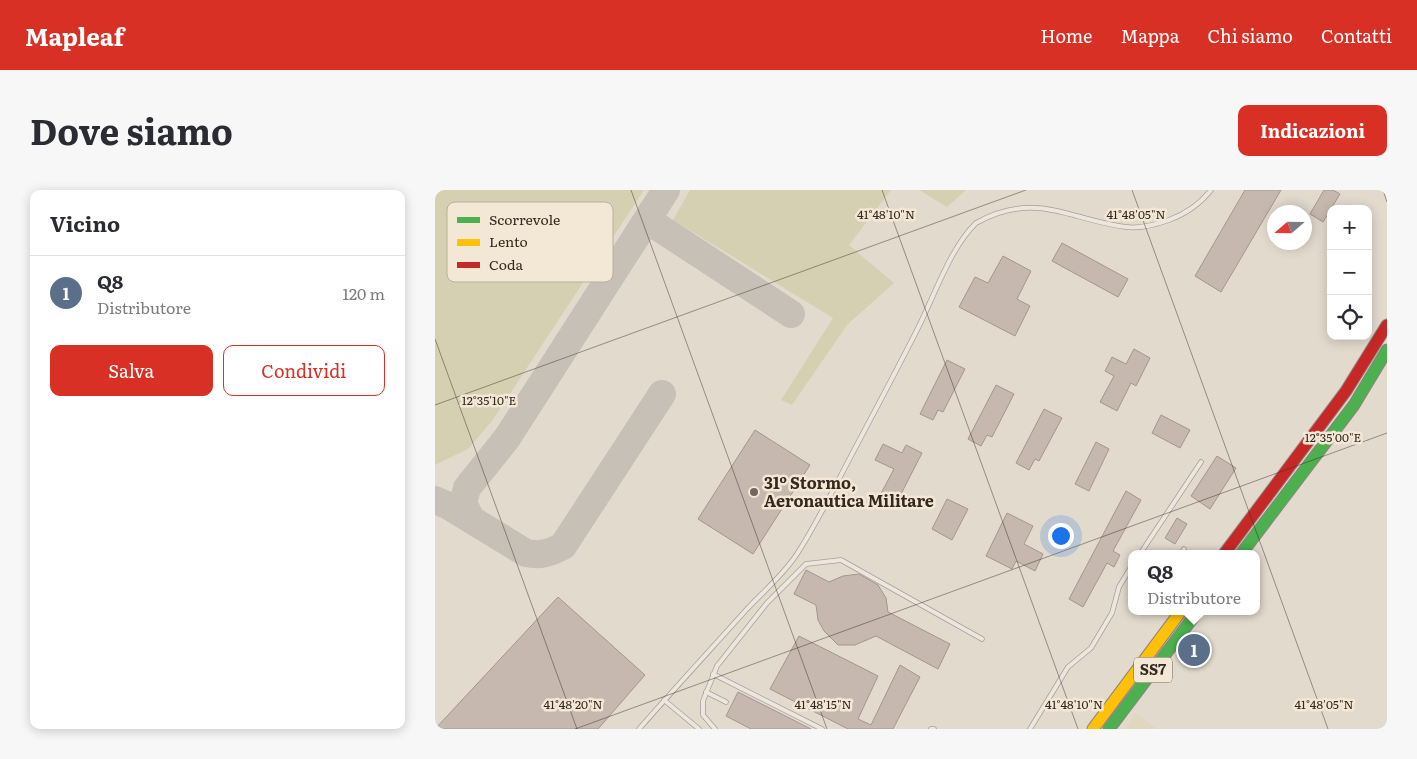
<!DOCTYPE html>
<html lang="it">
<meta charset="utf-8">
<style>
:root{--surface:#fff;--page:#f7f7f7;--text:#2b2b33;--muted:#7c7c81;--line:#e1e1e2;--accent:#d93025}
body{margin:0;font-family:Literata,serif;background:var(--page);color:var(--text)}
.controls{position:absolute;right:15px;top:15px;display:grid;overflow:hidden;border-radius:10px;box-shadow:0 2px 12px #0003}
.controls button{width:45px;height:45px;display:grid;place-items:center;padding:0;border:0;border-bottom:1px solid var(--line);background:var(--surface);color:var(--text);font:25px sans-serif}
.compass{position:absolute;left:832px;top:15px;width:45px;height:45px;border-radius:50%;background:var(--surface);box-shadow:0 2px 12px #0003;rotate:250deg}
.you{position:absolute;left:625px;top:345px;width:18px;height:18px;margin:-12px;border:4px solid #fff;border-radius:50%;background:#1a73e8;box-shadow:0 0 0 8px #1a73e833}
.badge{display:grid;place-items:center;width:32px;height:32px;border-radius:50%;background:var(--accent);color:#fff;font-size:16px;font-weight:700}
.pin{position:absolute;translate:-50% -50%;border:2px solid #fff;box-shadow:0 1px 5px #0006}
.popup{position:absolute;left:693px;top:360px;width:132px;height:65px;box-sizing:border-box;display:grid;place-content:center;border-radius:10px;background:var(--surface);filter:drop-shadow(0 1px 4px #0005);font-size:16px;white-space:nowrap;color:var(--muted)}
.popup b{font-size:19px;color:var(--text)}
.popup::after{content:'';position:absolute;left:50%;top:100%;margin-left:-10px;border:10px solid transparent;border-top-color:var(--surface)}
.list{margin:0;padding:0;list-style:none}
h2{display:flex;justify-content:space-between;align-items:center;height:65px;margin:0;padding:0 20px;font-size:21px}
h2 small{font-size:16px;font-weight:400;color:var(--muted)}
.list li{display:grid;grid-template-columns:32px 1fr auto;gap:15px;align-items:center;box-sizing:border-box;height:75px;padding:0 20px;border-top:1px solid var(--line)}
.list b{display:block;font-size:19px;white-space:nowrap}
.list p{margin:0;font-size:16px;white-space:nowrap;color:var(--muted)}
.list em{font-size:16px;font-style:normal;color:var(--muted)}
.actions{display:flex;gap:10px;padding:15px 20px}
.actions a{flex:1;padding:11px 0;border:1px solid var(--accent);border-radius:10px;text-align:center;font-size:18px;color:var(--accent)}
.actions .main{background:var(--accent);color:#fff}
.icon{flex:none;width:28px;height:28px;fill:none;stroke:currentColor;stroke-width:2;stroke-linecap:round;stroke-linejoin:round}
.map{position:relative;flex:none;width:952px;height:539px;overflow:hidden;border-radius:10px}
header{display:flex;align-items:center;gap:30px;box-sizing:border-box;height:70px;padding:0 25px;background:var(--accent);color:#fff}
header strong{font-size:24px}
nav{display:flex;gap:28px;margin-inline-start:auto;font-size:18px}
.intro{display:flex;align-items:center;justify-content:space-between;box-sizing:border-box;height:120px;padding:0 30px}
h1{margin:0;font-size:35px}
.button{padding:12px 22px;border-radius:10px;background:var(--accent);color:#fff;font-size:18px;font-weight:700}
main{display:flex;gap:30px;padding:0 30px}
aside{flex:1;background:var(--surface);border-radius:10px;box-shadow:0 2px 12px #0003}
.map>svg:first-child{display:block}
.farmland{fill:#e1d6c0}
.green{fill:#d5d0b1}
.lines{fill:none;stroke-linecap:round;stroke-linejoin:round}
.taxiway{stroke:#c7c0b6;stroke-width:28}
.building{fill:#c6b8af;stroke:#a3968d}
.lane-casing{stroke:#a8a097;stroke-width:5.5}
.fast-casing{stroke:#8e857e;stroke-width:13}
.slow-casing{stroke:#8e857e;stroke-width:13}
.jam-casing{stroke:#8e857e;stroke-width:13}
.lane{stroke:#ece6df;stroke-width:4}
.fast{stroke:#4caf50;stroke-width:11}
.slow{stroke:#ffc107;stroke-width:11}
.jam{stroke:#c62828;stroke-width:11}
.ticks{fill:none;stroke:#362820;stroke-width:1;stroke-opacity:0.45}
.poi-dot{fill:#73665d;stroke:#f3e7d5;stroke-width:2}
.labels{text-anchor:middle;stroke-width:5;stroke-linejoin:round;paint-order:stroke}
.shield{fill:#f3e7d5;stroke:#6f6156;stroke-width:1}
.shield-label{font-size:15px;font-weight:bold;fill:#362820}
.poi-label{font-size:16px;font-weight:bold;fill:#362820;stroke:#f3e7d5;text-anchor:start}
.key{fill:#f3e7d5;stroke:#baae9f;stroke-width:1}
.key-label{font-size:14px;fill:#362820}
.ticks-label{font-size:12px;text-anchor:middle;fill:#362820;stroke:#f3e7d5;stroke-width:5;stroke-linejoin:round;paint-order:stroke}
</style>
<header>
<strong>Mapleaf</strong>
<nav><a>Home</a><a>Mappa</a><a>Chi siamo</a><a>Contatti</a></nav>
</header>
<div class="intro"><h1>Dove siamo</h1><a class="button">Indicazioni</a></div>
<main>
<aside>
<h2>Vicino<small></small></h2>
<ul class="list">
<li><span class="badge" style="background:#5c6f8a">1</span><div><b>Q8</b><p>Distributore</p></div><em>120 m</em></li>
</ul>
<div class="actions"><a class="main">Salva</a><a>Condividi</a></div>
</aside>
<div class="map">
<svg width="952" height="539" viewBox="0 0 952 539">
<rect width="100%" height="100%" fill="#e3dace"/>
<!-- farmland -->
<polygon class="farmland" points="700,523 722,539 690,539"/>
<!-- green -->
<g class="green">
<polygon points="0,0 209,0 57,231 33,259 0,275"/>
<polygon points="255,0 456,0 414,55 459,93 412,135 357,215 346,210 398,128 238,30"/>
<polygon points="484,0 531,0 512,17"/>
</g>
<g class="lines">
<!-- taxiway -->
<g class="taxiway">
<polyline points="216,23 217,33 356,124"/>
<path d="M 0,310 L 14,316 L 91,363 C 105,366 115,363 128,356 L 227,204"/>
<polyline points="36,329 28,313 32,298 72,248 231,0"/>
</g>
</g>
<!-- building -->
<g class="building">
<polygon points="810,0 846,0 786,102 760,86"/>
<polygon points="889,0 898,0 905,4 888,32 875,24"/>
<polygon points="627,53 693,89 683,107 617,71"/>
<polygon points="568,66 596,81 582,109 595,116 580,146 524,117 540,87 553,93"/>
<polygon points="699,159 715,168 701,196 696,193 682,221 665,212 679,186 670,181 677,167 691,174"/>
<polygon points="512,170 530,179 508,222 503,220 498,230 485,224"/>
<polygon points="561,195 579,204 557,247 552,245 546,256 533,249"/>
<polygon points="609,219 627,228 604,271 600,269 594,280 581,273"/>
<polygon points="726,225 755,240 745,258 717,243"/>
<polygon points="320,240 375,275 318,364 263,329"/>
<polygon points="661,252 674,259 654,301 640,294"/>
<polygon points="448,254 467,263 471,255 487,263 465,306 461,304 456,314 444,307 459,279 440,270"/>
<polygon points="782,266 801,278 775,319 756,306"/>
<polygon points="691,301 706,310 678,361 685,365 679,377 672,373 648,417 634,409"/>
<polygon points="512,309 533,319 517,350 497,339"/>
<polygon points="572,323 598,336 589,354 608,364 600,381 581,371 577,379 551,366"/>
<polygon points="742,328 752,334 740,354 730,348"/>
<polygon points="371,380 394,392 408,386 424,384 443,395 451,408 453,422 515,454 503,479 441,446 420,455 403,455 389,441 383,430 381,415 359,404"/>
<polygon points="123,407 210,485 163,539 0,539"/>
<polygon points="364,446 443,486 423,529 436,535 465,475 485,487 458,539 413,539 335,499"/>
<polygon points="303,502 376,539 316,539 291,526"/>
</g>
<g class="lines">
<defs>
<g id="lane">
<polyline points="705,364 766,272"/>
<polyline points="746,364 749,359"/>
<polyline points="278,484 387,539"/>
<polyline points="271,502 291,512"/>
<polyline points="229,510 264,539"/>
<path d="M 204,539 C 240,498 276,459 312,419 C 329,401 349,384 362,364 C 382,333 398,300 415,268 C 438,224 462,180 484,136 C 500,104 516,57 541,33 C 601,0 634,30 691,37 C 706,39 720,35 734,30 C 750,24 765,14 776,0"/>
<polyline points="280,539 268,525 268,511 282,476 332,413 371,374 406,370 547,449"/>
<polyline points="496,539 499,539"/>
<polyline points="595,539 633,477 656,458 677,423 684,397 696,377"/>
</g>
<g id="fast">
<polyline points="806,364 919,215 952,160"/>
<polyline points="674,539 763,421"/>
</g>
<polyline id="slow" points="658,539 746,421"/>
<polyline id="jam" points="789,364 911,201 952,135"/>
</defs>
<!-- lane casing -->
<use href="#lane" class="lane-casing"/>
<!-- fast casing -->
<use href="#fast" class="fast-casing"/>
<!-- slow casing -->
<use href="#slow" class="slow-casing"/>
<!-- jam casing -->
<use href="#jam" class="jam-casing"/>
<!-- lane -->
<use href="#lane" class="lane"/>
<!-- fast -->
<use href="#fast" class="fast"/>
<!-- slow -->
<use href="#slow" class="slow"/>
<!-- jam -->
<use href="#jam" class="jam"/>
</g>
<!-- ticks -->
<path class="ticks" d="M 196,0 L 392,539M 447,0 L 643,539M 697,0 L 893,539M 948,0 L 952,12M 0,149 L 142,539M 0,215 L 591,0M 140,539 L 952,243"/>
<!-- markers -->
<circle class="poi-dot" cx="319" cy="302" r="5"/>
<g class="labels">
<!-- shield labels -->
<rect class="shield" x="699" y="467.5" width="38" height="25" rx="4"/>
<g class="shield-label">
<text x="718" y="485">SS7</text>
</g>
<!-- poi labels -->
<g class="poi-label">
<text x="329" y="299">31º Stormo,<tspan x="329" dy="18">Aeronautica Militare</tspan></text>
</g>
</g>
<!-- legend -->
<rect x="12" y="12" width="166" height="80" rx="8" class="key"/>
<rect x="22" y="27" width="23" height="6" fill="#4caf50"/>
<rect x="22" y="49" width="23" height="7" fill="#ffc107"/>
<rect x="22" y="72" width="23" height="6" fill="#c62828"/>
<g class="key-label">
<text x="54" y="35">Scorrevole</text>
<text x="54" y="57">Lento</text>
<text x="54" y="80">Coda</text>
</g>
<g class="ticks-label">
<text x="451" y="29">41°48'10"N</text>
<text x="701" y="29">41°48'05"N</text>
<text x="54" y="215">12°35'10"E</text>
<text x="898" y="252">12°35'00"E</text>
<text x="138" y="519">41°48'20"N</text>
<text x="388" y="519">41°48'15"N</text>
<text x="639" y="519">41°48'10"N</text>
<text x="889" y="519">41°48'05"N</text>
</g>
</svg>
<div class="controls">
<button>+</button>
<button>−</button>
<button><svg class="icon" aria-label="locate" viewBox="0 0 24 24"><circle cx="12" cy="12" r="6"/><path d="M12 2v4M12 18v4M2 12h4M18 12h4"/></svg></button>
</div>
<svg class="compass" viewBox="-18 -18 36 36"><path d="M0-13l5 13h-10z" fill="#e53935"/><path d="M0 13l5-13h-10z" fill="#7c7c81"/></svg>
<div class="you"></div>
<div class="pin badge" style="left:759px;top:460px;background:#5c6f8a">1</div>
<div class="popup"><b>Q8</b>Distributore</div>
</div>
</main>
